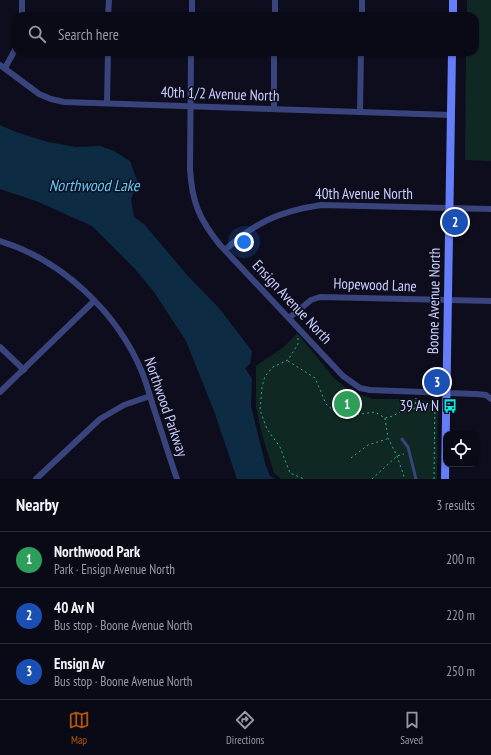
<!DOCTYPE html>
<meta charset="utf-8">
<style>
:root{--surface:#0a0a16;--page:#13131f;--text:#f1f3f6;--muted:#999aa1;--line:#2a2b35;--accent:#b45309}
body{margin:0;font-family:"PT Sans Narrow",sans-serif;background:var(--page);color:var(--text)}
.controls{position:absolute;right:12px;bottom:12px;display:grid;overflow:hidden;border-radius:8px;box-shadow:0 1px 3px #0004}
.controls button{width:36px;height:36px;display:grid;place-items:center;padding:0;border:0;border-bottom:1px solid var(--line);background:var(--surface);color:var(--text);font:20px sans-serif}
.you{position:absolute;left:244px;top:242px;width:14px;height:14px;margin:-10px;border:3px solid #fff;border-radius:50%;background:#1a73e8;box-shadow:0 0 0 6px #1a73e833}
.badge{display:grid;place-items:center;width:26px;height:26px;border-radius:50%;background:var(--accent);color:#fff;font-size:13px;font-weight:700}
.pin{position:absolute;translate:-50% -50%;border:2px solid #fff;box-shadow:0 1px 4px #0006}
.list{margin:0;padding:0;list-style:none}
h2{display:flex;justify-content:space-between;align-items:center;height:52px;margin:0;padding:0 16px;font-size:17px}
h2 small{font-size:13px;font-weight:400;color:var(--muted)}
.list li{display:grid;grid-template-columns:26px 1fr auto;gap:12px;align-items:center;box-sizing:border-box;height:56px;padding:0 16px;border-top:1px solid var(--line)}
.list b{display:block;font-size:15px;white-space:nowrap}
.list p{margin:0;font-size:13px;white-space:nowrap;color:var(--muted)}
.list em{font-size:13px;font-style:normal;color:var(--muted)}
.icon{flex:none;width:22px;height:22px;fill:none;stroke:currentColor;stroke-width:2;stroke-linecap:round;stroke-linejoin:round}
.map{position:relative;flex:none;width:491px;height:479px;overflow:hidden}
.search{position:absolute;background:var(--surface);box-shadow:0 1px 3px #0004;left:12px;right:12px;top:12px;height:44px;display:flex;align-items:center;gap:10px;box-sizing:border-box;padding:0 14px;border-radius:12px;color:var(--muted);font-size:15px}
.sheet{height:220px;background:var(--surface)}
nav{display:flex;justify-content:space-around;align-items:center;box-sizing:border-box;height:56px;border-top:1px solid var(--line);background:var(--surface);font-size:11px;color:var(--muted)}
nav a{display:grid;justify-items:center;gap:2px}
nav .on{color:var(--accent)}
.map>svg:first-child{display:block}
.green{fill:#102823}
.water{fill:#0d2b42}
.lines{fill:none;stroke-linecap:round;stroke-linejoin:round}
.path{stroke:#31ac8e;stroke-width:1;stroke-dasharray:2 3;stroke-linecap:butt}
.lane{stroke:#39437c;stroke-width:3}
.street{stroke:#39437c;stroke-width:6}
.secondary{stroke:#667dfa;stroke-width:8}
.labels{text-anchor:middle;stroke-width:3;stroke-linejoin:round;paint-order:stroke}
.street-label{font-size:15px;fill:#cbcffd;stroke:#0d0d1e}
.poi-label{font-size:15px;fill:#cbcffd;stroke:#0d0d1e;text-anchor:end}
.water-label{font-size:16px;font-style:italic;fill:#5dcefa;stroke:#0d0d1e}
</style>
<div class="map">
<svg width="491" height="479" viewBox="0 0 491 479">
<rect width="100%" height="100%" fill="#0d0d1e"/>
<!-- green -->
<g class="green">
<polygon points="467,0 491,0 491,161 465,160 466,52 475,52 475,16 467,16"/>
<polygon points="297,333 334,378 350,391 373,399 401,399 438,401 437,479 281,479 274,473 261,431 256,406 256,366 284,347"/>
</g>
<!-- water -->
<polygon class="water" points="0,125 16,132 48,142 76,147 100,146 114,151 130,161 138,183 131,199 134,217 144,224 187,275 219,308 252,351 250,364 245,368 252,379 251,406 265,463 270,476 275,479 237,479 214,411 186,341 154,292 135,269 92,226 36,201 0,189"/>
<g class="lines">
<!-- path -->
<g class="path">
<polyline points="298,338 298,344 288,360 273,367 265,376 262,387 260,410 267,429 280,447 290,473 304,479"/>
<polyline points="288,361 315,378 326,404 334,411 347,416 375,412 385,418 393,416 403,410 421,408 427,404 436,405"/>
<polyline points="415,409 416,398"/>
<polyline points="385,418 388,438 397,456 405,479"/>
<polyline points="351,458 368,445 387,439"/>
<polyline points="372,479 397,456 404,454"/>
<polyline points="434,479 435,400"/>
</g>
<!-- lane -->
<polyline class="lane" points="402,439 408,447 416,479"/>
<!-- street -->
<g class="street">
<polyline points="22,16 22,0"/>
<polyline points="108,16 109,0"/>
<polyline points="192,16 192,0"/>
<polyline points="275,16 275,0"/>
<polyline points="362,16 362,0"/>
<path d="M 191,52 L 190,169 C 192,202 199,219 220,245 L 343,376 L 360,388 L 370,390 L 476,394 L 486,395 L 491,399"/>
<polyline points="0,65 39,94 51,99 64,102 451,115"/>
<polyline points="5,68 16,48"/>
<polyline points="107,103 108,52"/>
<polyline points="274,109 274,52"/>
<polyline points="360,112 361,52"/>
<path d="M 0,241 C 62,260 117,312 142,372 C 147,384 150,397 154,409 C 162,433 169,456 177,479"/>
<path d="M 225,250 C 255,222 281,211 321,205 L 491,209"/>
<polyline points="289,318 311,300 320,297 491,301"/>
<polyline points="0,347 24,370"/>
<polyline points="0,392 94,301"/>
<polyline points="36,479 100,419 124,405 150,396"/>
</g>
<!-- secondary -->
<g class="secondary">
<polyline points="453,16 453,0"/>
<polyline points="445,479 452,52"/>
</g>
</g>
<!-- icons -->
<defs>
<symbol id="bus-bare" viewBox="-9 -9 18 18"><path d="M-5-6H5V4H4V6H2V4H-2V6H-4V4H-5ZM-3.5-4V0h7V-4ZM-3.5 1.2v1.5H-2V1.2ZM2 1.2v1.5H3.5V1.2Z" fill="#07edda" stroke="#0d0d1e" stroke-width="2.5" paint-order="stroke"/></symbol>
</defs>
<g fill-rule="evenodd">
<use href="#bus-bare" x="440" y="396" width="20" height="20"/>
</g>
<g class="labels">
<!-- street labels -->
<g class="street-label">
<text transform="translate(220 94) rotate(2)" y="5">40th 1/2 Avenue North</text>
<text x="364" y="199">40th Avenue North</text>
<text transform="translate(375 285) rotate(2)" y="5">Hopewood Lane</text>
<text transform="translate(434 301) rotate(-89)" y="5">Boone Avenue North</text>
<text transform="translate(292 302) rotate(47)" y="5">Ensign Avenue North</text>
<text transform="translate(166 407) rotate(71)" y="5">Northwood Parkway</text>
</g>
<!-- poi labels -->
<g class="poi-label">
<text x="439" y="411">39 Av N</text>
</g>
<!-- water labels -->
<g class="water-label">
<text x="94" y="191">Northwood Lake</text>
</g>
</g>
</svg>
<div class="controls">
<button><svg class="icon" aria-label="locate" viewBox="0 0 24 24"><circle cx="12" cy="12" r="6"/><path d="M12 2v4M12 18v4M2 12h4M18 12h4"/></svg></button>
</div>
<div class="you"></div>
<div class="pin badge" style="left:347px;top:404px;background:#2e9e5b">1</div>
<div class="pin badge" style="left:455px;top:222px;background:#1a4fb4">2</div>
<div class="pin badge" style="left:437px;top:382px;background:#1a4fb4">3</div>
<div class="search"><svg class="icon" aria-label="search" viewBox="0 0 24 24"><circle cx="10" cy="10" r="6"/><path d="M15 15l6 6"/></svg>Search here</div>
</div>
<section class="sheet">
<h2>Nearby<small>3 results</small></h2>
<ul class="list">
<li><span class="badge" style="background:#2e9e5b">1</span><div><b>Northwood Park</b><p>Park · Ensign Avenue North</p></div><em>200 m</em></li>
<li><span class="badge" style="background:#1a4fb4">2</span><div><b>40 Av N</b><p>Bus stop · Boone Avenue North</p></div><em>220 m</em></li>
<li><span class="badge" style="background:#1a4fb4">3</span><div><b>Ensign Av</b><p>Bus stop · Boone Avenue North</p></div><em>250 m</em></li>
</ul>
</section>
<nav>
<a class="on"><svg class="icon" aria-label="map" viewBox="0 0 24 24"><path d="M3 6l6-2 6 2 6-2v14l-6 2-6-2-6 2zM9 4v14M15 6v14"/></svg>Map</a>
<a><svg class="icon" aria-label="directions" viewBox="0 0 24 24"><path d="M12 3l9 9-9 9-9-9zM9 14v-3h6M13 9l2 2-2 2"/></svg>Directions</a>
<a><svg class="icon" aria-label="saved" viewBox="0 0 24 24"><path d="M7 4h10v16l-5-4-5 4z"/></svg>Saved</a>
</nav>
